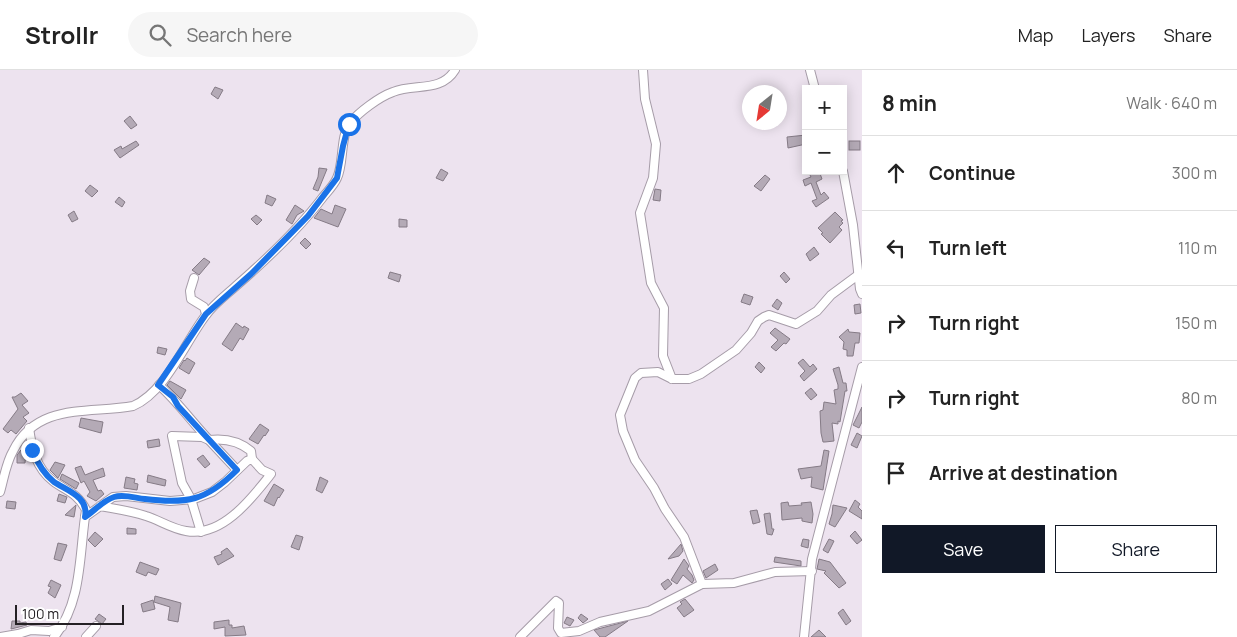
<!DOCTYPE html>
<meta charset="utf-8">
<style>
:root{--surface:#fff;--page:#f6f6f6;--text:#222;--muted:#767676;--line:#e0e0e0;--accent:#111827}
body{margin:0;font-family:Manrope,sans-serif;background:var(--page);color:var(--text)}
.controls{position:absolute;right:15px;top:15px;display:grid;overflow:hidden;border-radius:0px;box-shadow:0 2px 12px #0003}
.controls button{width:45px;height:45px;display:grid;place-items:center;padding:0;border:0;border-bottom:1px solid var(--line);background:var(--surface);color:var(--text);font:25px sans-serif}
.compass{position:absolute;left:742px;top:15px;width:45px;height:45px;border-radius:50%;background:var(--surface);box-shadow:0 2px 12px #0003;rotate:210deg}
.scale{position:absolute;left:15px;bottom:12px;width:109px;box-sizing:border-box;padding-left:5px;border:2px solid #242024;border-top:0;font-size:14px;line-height:18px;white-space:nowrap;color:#242024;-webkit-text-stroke:4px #fff;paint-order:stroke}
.stop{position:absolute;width:15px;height:15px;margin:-11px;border:4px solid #1a73e8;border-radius:50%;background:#fff}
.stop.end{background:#1a73e8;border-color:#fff;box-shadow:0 1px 5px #0008}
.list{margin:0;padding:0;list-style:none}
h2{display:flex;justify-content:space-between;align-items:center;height:65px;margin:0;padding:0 20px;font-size:21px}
h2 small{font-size:16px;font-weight:400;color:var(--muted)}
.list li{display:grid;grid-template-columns:32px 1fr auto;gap:15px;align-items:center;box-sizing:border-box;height:75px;padding:0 20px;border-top:1px solid var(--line)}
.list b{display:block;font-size:19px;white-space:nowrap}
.list em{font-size:16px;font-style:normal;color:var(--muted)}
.actions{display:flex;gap:10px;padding:15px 20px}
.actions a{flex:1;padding:11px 0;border:1px solid var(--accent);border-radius:0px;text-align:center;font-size:18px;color:var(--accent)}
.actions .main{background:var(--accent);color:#fff}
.icon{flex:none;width:28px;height:28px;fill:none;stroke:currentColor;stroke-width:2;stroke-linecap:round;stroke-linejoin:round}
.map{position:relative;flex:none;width:862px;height:567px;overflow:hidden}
header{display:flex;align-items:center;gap:30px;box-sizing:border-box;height:70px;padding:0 25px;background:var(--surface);border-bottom:1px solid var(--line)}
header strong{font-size:24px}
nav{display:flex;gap:28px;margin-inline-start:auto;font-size:18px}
.search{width:350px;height:45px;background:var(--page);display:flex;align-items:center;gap:12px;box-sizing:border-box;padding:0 18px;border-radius:28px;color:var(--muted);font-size:19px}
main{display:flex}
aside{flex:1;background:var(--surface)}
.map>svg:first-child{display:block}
.building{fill:#b4aab6;stroke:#857b86}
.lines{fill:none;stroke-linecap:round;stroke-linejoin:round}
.minor-casing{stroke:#a69ca8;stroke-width:10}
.minor{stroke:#fff;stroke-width:8}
.route{stroke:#1a73e8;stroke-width:6}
</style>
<header>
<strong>Strollr</strong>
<div class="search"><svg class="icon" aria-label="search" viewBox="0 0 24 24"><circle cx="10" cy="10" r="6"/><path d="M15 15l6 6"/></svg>Search here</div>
<nav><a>Map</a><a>Layers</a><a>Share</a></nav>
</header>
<main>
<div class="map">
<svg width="862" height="567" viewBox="0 0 862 567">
<rect width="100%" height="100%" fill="#ede3ef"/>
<!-- building -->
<g class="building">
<polygon points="215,17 223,20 218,29 211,24"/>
<polygon points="130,46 137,55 131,59 124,51"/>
<polygon points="806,65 806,74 788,78 787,67"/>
<polygon points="136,71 139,75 120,88 114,80 121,76 122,79"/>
<rect x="849" y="71" width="11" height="9"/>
<polygon points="319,98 327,99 318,121 313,119 318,107"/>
<polygon points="441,99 448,103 443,111 436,108"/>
<polygon points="813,101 819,101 822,109 816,112 821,125 824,122 829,128 816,137 812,131 817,129 811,113 805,116 803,110 811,107 809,103"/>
<polygon points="765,105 770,109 761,121 754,116"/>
<polygon points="90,115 98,121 92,127 85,121"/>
<polygon points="655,119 661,120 660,131 653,130"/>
<polygon points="267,125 276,129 272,136 265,133"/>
<polygon points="119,127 125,132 122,137 115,132"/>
<polygon points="295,135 304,141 297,145 292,154 286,150"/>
<polygon points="335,135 346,139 338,157 314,148 321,139 332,144"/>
<polygon points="74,141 78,149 72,152 68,145"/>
<polygon points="835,142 843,150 841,151 843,153 839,157 842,160 830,173 821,164 823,163 818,158"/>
<polygon points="256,145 262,150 257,155 251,149"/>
<polygon points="399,149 407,150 407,157 399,157"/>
<polygon points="305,168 311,174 306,179 300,173"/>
<polygon points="814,177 819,184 810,191 806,184"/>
<polygon points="204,188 210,192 199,205 192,200"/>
<polygon points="390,202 401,205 399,212 388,208"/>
<polygon points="784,202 790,209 786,213 780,206"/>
<polygon points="744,224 753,227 750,235 741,232"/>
<polygon points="777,229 782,233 778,240 772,236"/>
<polygon points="860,234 861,243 855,244 854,235"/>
<polygon points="236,253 243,258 244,256 249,259 243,270 240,268 232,281 222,274"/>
<polygon points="775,258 790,269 786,274 784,273 776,281 771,277 778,270 770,263"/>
<polygon points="848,259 849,262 860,263 859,273 855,273 853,286 847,286 847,280 843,279 844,272 839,267"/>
<polygon points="158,277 167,279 165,285 157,283"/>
<polygon points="187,288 195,293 189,304 179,298 184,290 185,291"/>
<polygon points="803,289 810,297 813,294 817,299 804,311 800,306 805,301 798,293"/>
<polygon points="759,292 765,298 761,303 755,297"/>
<polygon points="839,297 843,313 846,313 847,321 845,321 840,352 838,351 838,354 832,353 834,371 825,372 823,372 821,363 820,341 823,340 824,332 836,334 834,320 838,319 838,315 833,299"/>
<polygon points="170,311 186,320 181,329 167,315"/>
<polygon points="811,318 817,325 811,330 805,323"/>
<polygon points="21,323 28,331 22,335 29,343 23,347 27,351 16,364 11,360 8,363 3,359 18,339 12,327 15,327"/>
<polygon points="862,337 862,352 859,358 853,355"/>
<polygon points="81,348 103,352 101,363 79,357"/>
<polygon points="260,354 269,360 265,366 264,365 258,374 249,369"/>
<polygon points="857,363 862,366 857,378 851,375"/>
<polygon points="159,369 160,376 148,378 147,371"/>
<polygon points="21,380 26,380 25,393 17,393 17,385"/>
<polygon points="824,380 829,381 823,420 811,417 812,407 801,409 798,399 821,396"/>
<polygon points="203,385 210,394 205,398 197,389"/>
<polygon points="55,392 65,395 58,408 50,400"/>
<polygon points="81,396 85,405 103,398 105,406 93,410 98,421 101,420 104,424 96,431 87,426 90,422 84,411 81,413 75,398"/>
<polygon points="62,404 79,413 76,419 60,409"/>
<polygon points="148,405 166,410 165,416 147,412"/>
<polygon points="126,407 135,409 134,413 138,414 137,420 124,418"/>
<polygon points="320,407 328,411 322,423 316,420"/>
<polygon points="274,414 284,420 279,428 278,427 274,436 264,431"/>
<polygon points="59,424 67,427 65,433 57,431"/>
<polygon points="855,430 860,434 858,437 862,441 862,449 849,441"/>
<polygon points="7,431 16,432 15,439 6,438"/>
<polygon points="788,432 789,436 802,435 801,433 811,432 813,444 812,453 802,451 802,448 782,450 781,433"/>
<polygon points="76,435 74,447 65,445"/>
<polygon points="833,435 847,438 835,457 829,454 832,444"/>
<polygon points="757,440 760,452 753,454 750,441"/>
<polygon points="770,443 772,459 774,459 772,465 767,464 764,444"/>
<polygon points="127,458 136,459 136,464 127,464"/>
<polygon points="855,461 862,470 857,474 850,466"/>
<polygon points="95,462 103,469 95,477 88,470"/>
<polygon points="296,465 303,467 299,480 291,477"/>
<polygon points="803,469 809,470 808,478 801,476"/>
<polygon points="829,469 834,471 828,483 823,480"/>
<polygon points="58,473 67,475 61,491 54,489"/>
<polygon points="681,474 683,481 679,486 668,489"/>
<polygon points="227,478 234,486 218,495 214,487 222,484 221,482"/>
<polygon points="775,487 801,491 801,496 774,492"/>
<polygon points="684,489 689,496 687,499 692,505 694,510 692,513 683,505 677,514 671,510"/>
<polygon points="819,489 830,492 846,513 839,518 824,503 826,501 817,499"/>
<polygon points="140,492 159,499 156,505 148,502 146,506 136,502"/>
<polygon points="715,494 718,500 706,508 703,501"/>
<polygon points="668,509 672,514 665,520 661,514"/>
<polygon points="51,510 61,515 55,528 48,523 51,517 48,516"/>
<polygon points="155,526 181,533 178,552 168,550 170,537 154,532"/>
<polygon points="685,529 694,540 684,547 677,538 682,534 680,532"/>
<polygon points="153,530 155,539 143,542 141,534"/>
<polygon points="843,539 851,551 846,555 838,543"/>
<polygon points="99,544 106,549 102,554 95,549"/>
<polygon points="581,544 588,549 583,553 578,548"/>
<polygon points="567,547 574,550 570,556 564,553"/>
<polygon points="229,550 229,555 232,555 232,558 244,556 246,565 225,566 225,557 214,559 214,552"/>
<polygon points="12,551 20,551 20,553 26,552 27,555 11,559"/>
<polygon points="628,551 605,567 600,567 594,560"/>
<polygon points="819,560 826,567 811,567"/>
</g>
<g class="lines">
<defs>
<g id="minor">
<polyline points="643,0 645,29 656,74 653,108 640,143 651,213 664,238 663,286 672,309"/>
<polyline points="810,0 815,19"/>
<polyline points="843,101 853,155 860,219 862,224"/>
<polyline points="194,208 190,221 191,229 204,237 206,244"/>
<path d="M 159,315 C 177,331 192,352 209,370 C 225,368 239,371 251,381 L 252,389"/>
<path d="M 29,358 C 32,379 36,398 53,411 C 66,421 78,423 86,440 C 79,482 83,532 54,567"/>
<path d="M 0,422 C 4,408 6,393 13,381 C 37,332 89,344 133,336 C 166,322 185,272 206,245 C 214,234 226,225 236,216 C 267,189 299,159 323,127 C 328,121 334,115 337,108 C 344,94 340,66 350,53 C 359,42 379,27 393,22 C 414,13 441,23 455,0"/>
<path d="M 85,447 L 113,427 L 126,426 L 170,431 L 194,429 L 212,422 L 225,412 L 247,391 L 252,389 L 262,400 L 271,404 C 252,428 222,468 186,461 C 172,459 159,450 146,446 C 131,441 116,439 100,436"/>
<polyline points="201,462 191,429 182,413 172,366 202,367 209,370 237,400"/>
<polyline points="702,514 684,467 665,439 654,418 635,390 623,361 620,345 635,308 641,303 658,302 672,309 689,309 701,304 736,280 751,263 758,251 764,247 769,245 796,254 817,241 831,225 858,205"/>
<polyline points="0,567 18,564 31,560 49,561 62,557"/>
<polyline points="86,567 96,556"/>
<polyline points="520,567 556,531 559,533 558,558 561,563 579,561 600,552 649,541 702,514 734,513 775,502 812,501"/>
<polyline points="804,567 812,489 862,297"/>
</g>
</defs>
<!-- minor casing -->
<use href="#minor" class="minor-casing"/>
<!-- minor -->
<use href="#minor" class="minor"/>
</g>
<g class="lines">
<!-- route -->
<path class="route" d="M 32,380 C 37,392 44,404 54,412 C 68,421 89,427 85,447 C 94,441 104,430 114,427 C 124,424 135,428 145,429 C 187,434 206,431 237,400 L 178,336 L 173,327 L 158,315 L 206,244 L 251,204 L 308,146 L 337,108 L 343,76 L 349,54"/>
</g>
</svg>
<div class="controls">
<button>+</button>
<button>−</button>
</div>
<svg class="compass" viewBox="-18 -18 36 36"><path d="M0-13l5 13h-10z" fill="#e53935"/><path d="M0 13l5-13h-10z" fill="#767676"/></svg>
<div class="scale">100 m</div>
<div class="stop" style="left:349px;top:54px"></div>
<div class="stop end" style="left:32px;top:380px"></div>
</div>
<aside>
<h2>8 min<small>Walk · 640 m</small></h2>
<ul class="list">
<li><svg class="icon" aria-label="ahead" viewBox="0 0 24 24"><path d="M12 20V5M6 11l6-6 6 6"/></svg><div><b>Continue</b></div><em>300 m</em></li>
<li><svg class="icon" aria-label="left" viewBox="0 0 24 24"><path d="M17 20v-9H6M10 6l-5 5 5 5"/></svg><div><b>Turn left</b></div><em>110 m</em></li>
<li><svg class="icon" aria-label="right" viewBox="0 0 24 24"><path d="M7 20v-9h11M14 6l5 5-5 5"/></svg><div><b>Turn right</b></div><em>150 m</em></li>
<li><svg class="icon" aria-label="right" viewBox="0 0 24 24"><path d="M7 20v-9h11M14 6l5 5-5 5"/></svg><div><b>Turn right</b></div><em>80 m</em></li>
<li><svg class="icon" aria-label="arrive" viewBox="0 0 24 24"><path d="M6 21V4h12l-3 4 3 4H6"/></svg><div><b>Arrive at destination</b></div></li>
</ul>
<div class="actions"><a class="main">Save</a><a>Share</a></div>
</aside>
</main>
